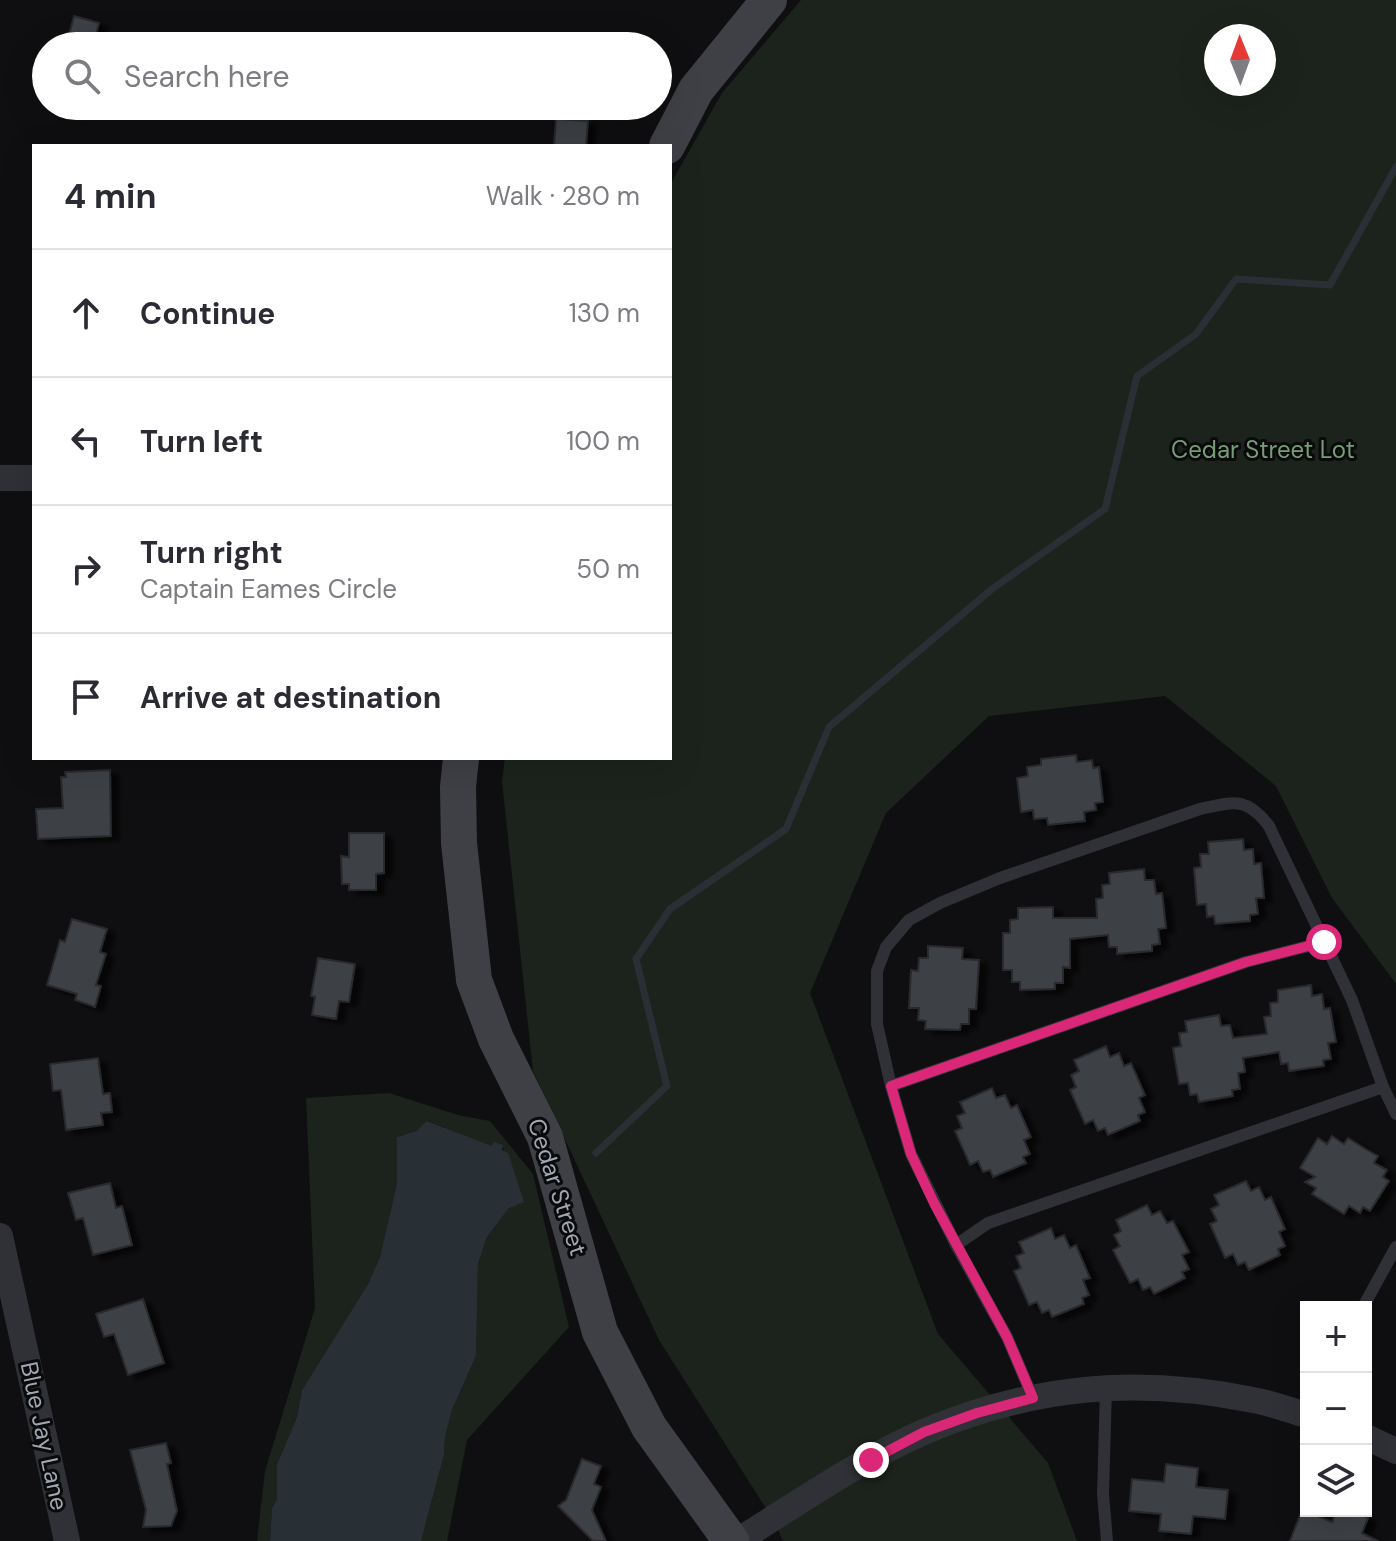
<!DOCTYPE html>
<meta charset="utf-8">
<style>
:root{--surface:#fff;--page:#f7f7f7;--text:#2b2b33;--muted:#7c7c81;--line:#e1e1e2}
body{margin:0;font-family:"DM Sans",sans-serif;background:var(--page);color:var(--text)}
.controls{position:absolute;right:24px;bottom:24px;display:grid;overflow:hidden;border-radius:0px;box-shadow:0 8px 32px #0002}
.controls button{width:72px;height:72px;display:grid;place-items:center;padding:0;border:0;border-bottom:2px solid var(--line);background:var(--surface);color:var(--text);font:40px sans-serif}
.compass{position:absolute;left:1204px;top:24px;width:72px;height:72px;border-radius:50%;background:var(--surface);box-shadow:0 8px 32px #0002;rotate:359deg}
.stop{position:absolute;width:24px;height:24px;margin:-18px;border:6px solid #db2777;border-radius:50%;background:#fff}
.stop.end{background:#db2777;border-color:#fff;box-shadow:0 2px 8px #0008}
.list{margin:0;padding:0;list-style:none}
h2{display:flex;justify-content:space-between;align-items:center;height:104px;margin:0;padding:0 32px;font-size:34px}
h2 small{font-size:26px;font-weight:400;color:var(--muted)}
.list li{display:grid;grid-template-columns:52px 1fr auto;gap:24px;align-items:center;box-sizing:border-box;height:128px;padding:0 32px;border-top:2px solid var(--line)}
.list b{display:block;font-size:30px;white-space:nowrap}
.list p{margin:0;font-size:26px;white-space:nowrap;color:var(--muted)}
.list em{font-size:26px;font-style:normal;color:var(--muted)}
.icon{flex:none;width:44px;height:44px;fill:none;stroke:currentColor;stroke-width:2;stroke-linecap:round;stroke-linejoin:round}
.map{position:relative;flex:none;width:1396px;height:1541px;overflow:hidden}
.search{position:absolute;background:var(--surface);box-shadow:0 8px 32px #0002;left:32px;top:32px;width:640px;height:88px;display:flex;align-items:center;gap:20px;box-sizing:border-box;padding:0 28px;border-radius:44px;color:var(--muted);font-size:30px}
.panel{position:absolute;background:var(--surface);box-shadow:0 8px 32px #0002;left:32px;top:144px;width:640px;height:616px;border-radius:0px}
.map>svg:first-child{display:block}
.green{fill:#1c231c;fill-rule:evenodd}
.water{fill:#283036}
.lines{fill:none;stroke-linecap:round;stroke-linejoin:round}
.stream{stroke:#283036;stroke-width:7}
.building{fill:#3e3f44;stroke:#29292d;stroke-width:2;filter:url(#shadow)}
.lane{stroke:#303136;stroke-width:12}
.street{stroke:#303136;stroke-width:26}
.secondary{stroke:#3e4045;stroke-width:36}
.route{stroke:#db2777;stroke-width:10}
.labels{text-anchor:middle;stroke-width:6;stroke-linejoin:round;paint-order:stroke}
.park-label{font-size:24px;fill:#779d77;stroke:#0a0a0b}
.street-label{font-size:24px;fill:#a0a6b2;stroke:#0a0a0b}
</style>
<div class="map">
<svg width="1396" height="1541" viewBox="0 0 1396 1541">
<defs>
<filter id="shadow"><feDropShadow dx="8" dy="4.5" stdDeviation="2" flood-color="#0009"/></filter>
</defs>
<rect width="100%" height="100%" fill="#0f0f11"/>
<!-- green -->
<g class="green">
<path d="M 801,0 L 1396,0 L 1396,984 L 1332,898 L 1276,786 L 1165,696 L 989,716 L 886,813 L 810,993 L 938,1334 L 1048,1463 L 1077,1541 L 783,1541 L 774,1521 L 659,1340 L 533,1071 L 502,781 L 505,758 L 670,758 L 670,185 L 722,93 ZM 1216,36 L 1264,36 L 1264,84 L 1216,84 Z"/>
<polygon points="389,1093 458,1115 490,1121 533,1174 569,1327 467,1440 447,1541 421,1541 444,1455 445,1437 452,1410 476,1356 478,1265 487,1237 509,1208 503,1146 493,1147 428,1121 416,1131 397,1137 398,1184 380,1257 368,1284 302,1390 297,1417 277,1464 277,1499 272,1508 270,1541 257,1541 265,1471 315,1308 306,1098"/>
</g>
<!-- water -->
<polygon class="water" points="427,1121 492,1146 494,1142 503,1145 502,1150 508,1153 524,1202 509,1208 487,1237 478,1264 476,1356 452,1410 445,1437 444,1455 421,1541 270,1541 272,1508 277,1499 277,1464 297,1417 302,1390 368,1284 380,1257 397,1184 397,1137 416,1131"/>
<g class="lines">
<!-- stream -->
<polyline class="stream" points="596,1153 667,1086 636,959 670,909 786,829 829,727 992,589 1105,509 1137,376 1196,334 1236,279 1330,285 1396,167"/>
</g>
<!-- building -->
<g class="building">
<polygon points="74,16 99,23 93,46 66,46"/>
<polygon points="556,119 588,121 586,146 554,146"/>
<polygon points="1076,755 1077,762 1092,760 1093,768 1099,767 1103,802 1095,803 1096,810 1084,812 1085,821 1048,825 1047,818 1034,819 1033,810 1021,812 1017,778 1028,776 1027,767 1041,765 1041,759"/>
<polygon points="110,770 111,836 38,839 36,809 63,808 61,777 66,777 65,772"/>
<polygon points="349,833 384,833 384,873 376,874 376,890 349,890 349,884 342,884 341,856 349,857"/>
<polygon points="1243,839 1244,850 1253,849 1254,864 1261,863 1264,898 1256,898 1258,914 1250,915 1250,921 1215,924 1214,916 1207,917 1206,904 1197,905 1194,868 1201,867 1200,854 1209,854 1208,842"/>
<polygon points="1144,869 1145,880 1154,880 1156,894 1162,893 1166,928 1158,929 1160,944 1152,945 1152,951 1117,954 1117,947 1109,947 1108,935 1070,939 1070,968 1063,967 1063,983 1055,983 1055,989 1020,990 1020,982 1012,982 1012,970 1003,970 1003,933 1010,933 1010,920 1018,919 1018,908 1053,907 1053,918 1097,918 1096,899 1103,898 1102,885 1110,884 1109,873"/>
<polygon points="72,919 107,929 100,952 106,954 96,985 101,986 95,1007 75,1000 77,994 47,985 60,940 65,942"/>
<polygon points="928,946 963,948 962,959 979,960 976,1009 969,1009 969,1024 961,1024 960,1030 925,1029 926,1021 918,1020 919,1008 909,1008 911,970 918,971 919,958 928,958"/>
<polygon points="318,958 355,964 349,1002 339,1001 336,1019 312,1015 315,997 311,996"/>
<polygon points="1311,985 1312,996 1322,994 1324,1009 1330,1008 1336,1042 1328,1043 1331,1059 1323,1060 1324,1066 1289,1071 1288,1063 1281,1064 1279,1052 1243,1058 1245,1072 1238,1073 1240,1089 1232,1090 1233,1096 1199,1102 1197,1094 1190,1095 1188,1083 1179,1084 1173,1048 1181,1046 1179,1033 1187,1032 1185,1021 1219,1015 1221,1026 1230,1025 1233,1038 1267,1034 1264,1017 1271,1016 1270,1003 1278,1002 1278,990"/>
<polygon points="1106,1046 1110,1057 1119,1053 1124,1066 1131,1063 1145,1095 1139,1098 1145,1112 1138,1115 1140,1121 1108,1135 1105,1128 1098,1131 1093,1120 1085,1124 1070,1090 1076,1087 1071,1075 1079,1071 1074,1060"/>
<polygon points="98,1058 103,1094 110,1093 112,1112 101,1113 103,1125 66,1130 61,1090 53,1091 50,1064"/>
<polygon points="992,1088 996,1098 1005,1095 1011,1108 1017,1105 1031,1137 1024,1140 1030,1154 1023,1157 1026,1163 993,1177 990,1170 983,1172 978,1161 970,1165 955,1131 962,1128 957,1116 965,1113 960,1102"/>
<polygon points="1332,1136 1344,1144 1348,1138 1364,1148 1378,1156 1374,1163 1387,1170 1383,1177 1389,1181 1370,1211 1363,1207 1360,1213 1349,1206 1344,1214 1312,1194 1316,1188 1305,1182 1315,1177 1300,1168 1318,1138 1327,1144"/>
<polygon points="1246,1181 1251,1191 1259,1187 1265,1200 1271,1197 1285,1229 1279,1232 1285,1246 1278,1249 1280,1255 1249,1270 1245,1262 1238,1265 1233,1254 1225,1258 1210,1224 1217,1221 1211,1209 1219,1205 1214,1195"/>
<polygon points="110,1183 116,1208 122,1206 132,1245 93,1255 83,1218 76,1220 68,1193"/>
<polygon points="1147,1205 1152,1215 1160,1211 1167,1223 1173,1221 1189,1252 1182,1255 1189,1269 1182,1272 1185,1278 1154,1294 1150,1287 1143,1290 1138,1279 1130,1283 1113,1250 1120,1246 1114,1235 1121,1231 1116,1220"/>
<polygon points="1051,1228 1055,1239 1064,1235 1070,1248 1076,1245 1090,1278 1083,1280 1089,1295 1082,1298 1084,1304 1052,1317 1049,1310 1042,1313 1037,1302 1029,1305 1014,1271 1021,1268 1016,1256 1024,1253 1019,1242"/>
<polygon points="143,1299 164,1363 128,1375 114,1334 104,1337 96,1314"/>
<polygon points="166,1443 171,1463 167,1464 177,1511 171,1526 143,1527 146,1510 130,1450"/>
<polygon points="582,1459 601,1466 594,1484 601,1487 592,1510 606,1541 593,1541 558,1506 566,1500"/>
<polygon points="1166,1464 1198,1468 1196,1487 1228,1490 1225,1519 1193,1516 1191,1534 1159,1531 1161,1514 1129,1511 1132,1479 1164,1482"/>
<polygon points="1302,1510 1332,1522 1337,1511 1352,1511 1368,1518 1362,1533 1378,1541 1290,1541"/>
</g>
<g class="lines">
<!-- lane -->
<g class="lane">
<path d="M 1324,942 L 1246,962 L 891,1086 L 877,1024 L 877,971 L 886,947 L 909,920 L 940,903 L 1000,878 L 1200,809 C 1234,802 1246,796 1269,826 L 1352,1000 L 1383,1087 L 1396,1114"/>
<polyline points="891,1086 911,1154 956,1245 988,1223 1383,1087"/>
<polyline points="956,1245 1007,1337 1033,1398"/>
<polyline points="1363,1307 1396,1247"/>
<polyline points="1106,1388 1103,1494 1107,1541"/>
</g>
<!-- street -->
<g class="street">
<polyline points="0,478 34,478"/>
<polyline points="0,1236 67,1541"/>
<polyline points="1366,1437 1396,1451"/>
<path d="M 737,1541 C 797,1504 861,1459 926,1431 C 1036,1385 1137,1377 1253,1400 C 1271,1403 1289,1410 1306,1415"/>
</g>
<!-- secondary -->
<g class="secondary">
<polyline points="667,146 696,90 769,0"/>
<polyline points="461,758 458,787 459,843 474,980 496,1039 545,1137 600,1332 649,1427 731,1541"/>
</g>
</g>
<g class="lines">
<!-- route -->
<polyline class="route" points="871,1460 924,1432 977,1413 1033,1398 1007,1337 934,1203 911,1154 891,1086 1246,962 1324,942"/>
</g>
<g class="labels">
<!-- park labels -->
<g class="park-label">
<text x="1263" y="458">Cedar Street Lot</text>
</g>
<!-- street labels -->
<g class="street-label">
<text transform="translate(557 1187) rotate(72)" y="8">Cedar Street</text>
<text transform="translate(44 1436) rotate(78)" y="8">Blue Jay Lane</text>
</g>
</g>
</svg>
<div class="controls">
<button>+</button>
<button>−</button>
<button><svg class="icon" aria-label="layers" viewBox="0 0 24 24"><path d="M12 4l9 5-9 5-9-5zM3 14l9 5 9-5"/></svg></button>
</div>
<svg class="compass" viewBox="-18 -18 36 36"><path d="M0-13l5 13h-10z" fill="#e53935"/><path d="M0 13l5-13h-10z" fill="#7c7c81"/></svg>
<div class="stop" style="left:1324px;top:942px"></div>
<div class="stop end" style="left:871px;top:1460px"></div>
<div class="search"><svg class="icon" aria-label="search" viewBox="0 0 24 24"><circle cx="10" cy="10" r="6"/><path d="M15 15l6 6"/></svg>Search here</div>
<section class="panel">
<h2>4 min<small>Walk · 280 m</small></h2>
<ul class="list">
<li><svg class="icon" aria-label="ahead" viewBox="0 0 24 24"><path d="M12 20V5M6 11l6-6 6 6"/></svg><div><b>Continue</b></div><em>130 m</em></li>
<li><svg class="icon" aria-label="left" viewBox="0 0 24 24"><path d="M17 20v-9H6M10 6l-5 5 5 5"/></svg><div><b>Turn left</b></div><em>100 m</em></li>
<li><svg class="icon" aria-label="right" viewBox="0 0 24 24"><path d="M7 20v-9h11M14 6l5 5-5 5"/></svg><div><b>Turn right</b><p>Captain Eames Circle</p></div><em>50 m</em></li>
<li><svg class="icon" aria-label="arrive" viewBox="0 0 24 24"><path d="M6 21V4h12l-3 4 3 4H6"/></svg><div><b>Arrive at destination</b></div></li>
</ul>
</section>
</div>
